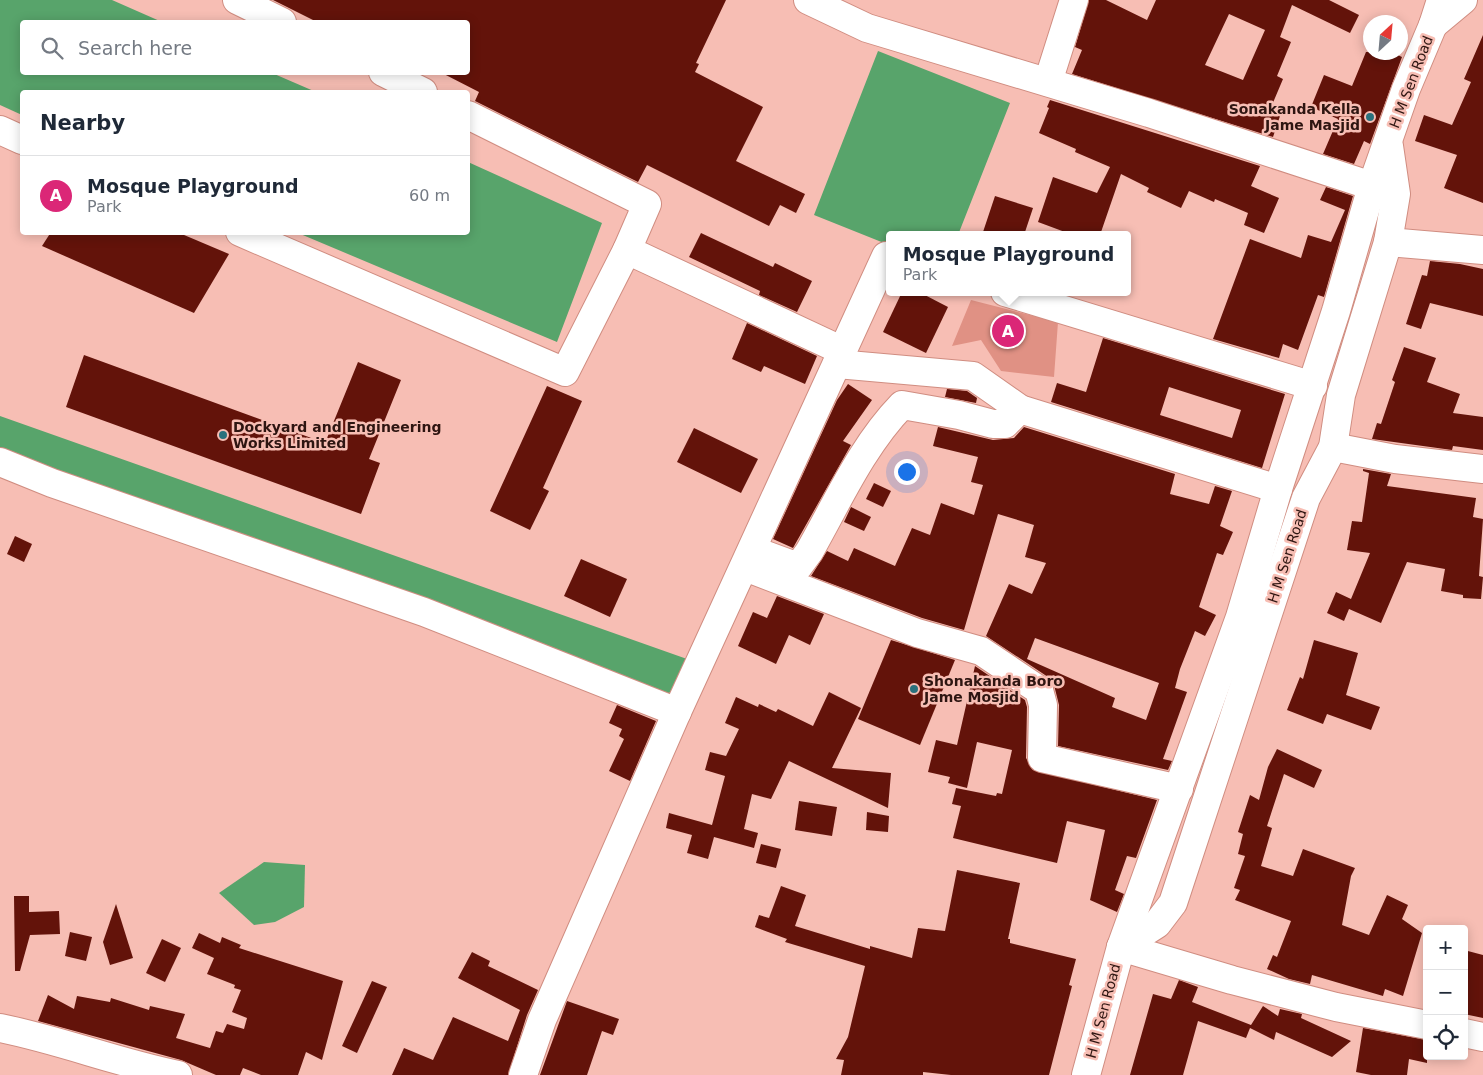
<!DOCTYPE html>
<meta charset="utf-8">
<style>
:root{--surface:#fff;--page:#f6f6f7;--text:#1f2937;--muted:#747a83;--line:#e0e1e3;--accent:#db2777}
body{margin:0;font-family:"DejaVu Sans",sans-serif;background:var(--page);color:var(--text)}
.controls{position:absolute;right:15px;bottom:15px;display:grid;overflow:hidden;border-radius:5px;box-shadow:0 2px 12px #0003}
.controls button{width:45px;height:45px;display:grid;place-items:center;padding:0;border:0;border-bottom:1px solid var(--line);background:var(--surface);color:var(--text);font:25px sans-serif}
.compass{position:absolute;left:1363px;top:15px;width:45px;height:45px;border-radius:50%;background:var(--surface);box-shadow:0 2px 12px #0003;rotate:26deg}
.you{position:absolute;left:906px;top:471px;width:18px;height:18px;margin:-12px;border:4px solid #fff;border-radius:50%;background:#1a73e8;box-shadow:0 0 0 8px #1a73e833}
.badge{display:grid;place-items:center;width:32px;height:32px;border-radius:50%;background:var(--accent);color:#fff;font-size:16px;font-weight:700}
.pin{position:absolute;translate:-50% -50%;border:2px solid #fff;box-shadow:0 1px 5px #0006}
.popup{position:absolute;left:886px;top:231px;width:245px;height:65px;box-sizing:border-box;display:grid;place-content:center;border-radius:5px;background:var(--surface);filter:drop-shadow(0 1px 4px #0005);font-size:16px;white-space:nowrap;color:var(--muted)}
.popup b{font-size:19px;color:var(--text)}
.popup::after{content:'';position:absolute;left:50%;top:100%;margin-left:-10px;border:10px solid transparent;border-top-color:var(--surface)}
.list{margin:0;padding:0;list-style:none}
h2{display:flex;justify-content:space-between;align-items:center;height:65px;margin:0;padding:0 20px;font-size:21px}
h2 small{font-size:16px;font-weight:400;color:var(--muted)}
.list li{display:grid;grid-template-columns:32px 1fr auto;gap:15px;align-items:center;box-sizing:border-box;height:80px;padding:0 20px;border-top:1px solid var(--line)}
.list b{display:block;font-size:19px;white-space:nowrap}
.list p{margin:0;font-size:16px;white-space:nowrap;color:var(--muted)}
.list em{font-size:16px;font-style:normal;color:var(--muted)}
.icon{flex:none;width:28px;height:28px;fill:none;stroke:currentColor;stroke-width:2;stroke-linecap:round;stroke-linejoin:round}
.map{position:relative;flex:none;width:1483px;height:1075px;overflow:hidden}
.search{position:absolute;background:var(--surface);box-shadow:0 2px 12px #0003;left:20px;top:20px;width:450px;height:55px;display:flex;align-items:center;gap:12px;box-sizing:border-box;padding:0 18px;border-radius:5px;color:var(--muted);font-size:19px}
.panel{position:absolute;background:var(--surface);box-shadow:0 2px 12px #0003;left:20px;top:90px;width:450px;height:145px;border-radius:5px}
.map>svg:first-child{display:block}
.green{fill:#e09184}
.water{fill:#58a46b}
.building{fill:#63130a;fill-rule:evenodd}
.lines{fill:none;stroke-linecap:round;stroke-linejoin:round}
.minor-casing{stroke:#d08d81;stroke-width:30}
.major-casing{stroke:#d08d81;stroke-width:30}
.minor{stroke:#fff;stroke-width:28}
.major{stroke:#fff;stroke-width:28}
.poi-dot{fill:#2a717d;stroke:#f7beb4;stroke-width:2}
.labels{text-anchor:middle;stroke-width:5;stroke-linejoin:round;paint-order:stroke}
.street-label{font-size:14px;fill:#2e1511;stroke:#f7beb4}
.poi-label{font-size:14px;font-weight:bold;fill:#2e1511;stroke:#f7beb4;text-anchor:start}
</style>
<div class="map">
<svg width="1483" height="1075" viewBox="0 0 1483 1075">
<rect width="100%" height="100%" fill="#f7beb4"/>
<!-- green -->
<polygon class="green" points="971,300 1058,322 1054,377 1001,371 981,340 952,346"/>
<!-- water -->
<g class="water">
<polygon points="0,0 112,0 162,22 22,22 22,72 272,73 316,92 22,92 22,115 0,105"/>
<polygon points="878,51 1010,103 958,235 889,235 889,245 814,215"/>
<polygon points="468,162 602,223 557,342 298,233 468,232"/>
<path d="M 0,416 L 687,659 L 679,679 L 668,695 C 539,645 410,594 279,547 C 186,515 92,487 0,451 Z"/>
<polygon points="264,862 305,865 304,907 275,922 254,925 219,893"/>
</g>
<!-- building -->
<g class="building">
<polygon points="273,0 726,0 696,63 699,64 695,72 763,107 736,161 805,194 796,213 780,205 769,226 647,165 638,182 475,101 479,92 440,72 468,72 468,22 317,22"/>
<path d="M 1089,0 L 1106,0 L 1147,20 L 1156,0 L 1329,0 L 1359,15 L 1350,33 L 1292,5 L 1280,37 L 1291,42 L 1277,76 L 1283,79 L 1269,112 L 1280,116 L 1273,137 L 1072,74 L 1082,50 L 1075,47 ZM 1229,14 L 1265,30 L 1243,80 L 1205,65 Z"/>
<polygon points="1483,35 1483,203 1444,188 1457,155 1415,141 1424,115 1452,125 1471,82 1464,79"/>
<polygon points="1366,52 1391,52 1402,57 1370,144 1364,141 1354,164 1323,154 1338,119 1311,107 1324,75 1352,86"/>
<polygon points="1050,100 1260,166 1251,186 1279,198 1264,233 1244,225 1248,213 1215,199 1214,202 1189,191 1181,208 1147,192 1149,188 1121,174 1100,235 1073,235 1038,222 1053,177 1097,193 1110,167 1075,152 1076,149 1039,133 1049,108 1047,107"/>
<polygon points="1326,187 1353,196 1324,297 1318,295 1298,350 1283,344 1279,358 1213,339 1250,239 1301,258 1308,235 1331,242 1345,210 1320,200"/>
<polygon points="995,196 1033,208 1024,235 982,235"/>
<polygon points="51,232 177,232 229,254 194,313 42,246"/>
<polygon points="701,233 773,267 775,263 812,281 797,312 759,295 760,291 689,257"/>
<polygon points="1430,261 1460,264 1483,269 1483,316 1430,303 1421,329 1406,324 1422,275 1427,276"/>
<polygon points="902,292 919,292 948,307 926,353 883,332"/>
<polygon points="747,323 817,356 805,384 764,366 761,372 732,359"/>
<path d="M 1103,338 L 1285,394 L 1262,468 L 1051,402 L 1057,383 L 1086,392 ZM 1169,387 L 1241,410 L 1232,438 L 1160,415 Z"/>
<polygon points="1404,347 1436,358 1427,382 1460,394 1453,413 1483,417 1483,450 1453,446 1452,450 1372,439 1377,423 1381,424 1395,382 1392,380"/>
<polygon points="84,355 325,443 358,362 401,380 369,459 380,463 361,514 66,407"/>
<polygon points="848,384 872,400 843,441 851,445 793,548 773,539 837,400"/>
<polygon points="547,386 582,401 543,488 549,491 530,530 490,511"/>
<polygon points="947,389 967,391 977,398 976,403 945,397"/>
<path d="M 938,427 L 993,440 L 1014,438 L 1024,427 L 1175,474 L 1170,494 L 1209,504 L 1215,486 L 1232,491 L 1220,526 L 1233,532 L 1223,555 L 1217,553 L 1199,607 L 1216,615 L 1205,636 L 1195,631 L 1180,669 L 1175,688 L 1187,692 L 1163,759 L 1172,761 L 1168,770 L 1058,746 L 1059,705 L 1054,685 L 1048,677 L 986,636 L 1009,584 L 1032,594 L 1046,563 L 1025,557 L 1034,525 L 998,514 L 964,630 L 922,618 L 811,576 L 827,551 L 848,561 L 854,548 L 895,566 L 912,528 L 930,535 L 941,503 L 974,515 L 983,485 L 971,482 L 978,457 L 933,446 ZM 1035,638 L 1159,683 L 1146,720 L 1112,707 L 1115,698 L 1027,659 Z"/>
<polygon points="694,428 758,459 741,493 677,462"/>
<polygon points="1363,469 1391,474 1387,486 1476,498 1473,517 1483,519 1479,576 1483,577 1481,599 1463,598 1463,595 1441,591 1445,569 1407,562 1381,623 1349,609 1344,621 1327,613 1336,592 1351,599 1370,553 1347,550 1352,521 1362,522 1369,473 1363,471"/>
<polygon points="874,483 891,491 883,507 866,499"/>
<polygon points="851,507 871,517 864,531 844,522"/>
<polygon points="15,536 32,544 24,562 7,554"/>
<polygon points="581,559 627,579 610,617 564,596"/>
<polygon points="777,596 824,614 810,645 789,635 776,664 738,646 753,612 767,618"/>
<polygon points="891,640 955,660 920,745 858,719"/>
<polygon points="1314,640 1358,653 1346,695 1380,707 1371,730 1327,714 1323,724 1287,710 1300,677 1303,679"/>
<polygon points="975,666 1025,700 1027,707 1026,758 1033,770 1157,800 1136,858 1127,856 1115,890 1124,894 1117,912 1090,900 1105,830 1067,821 1057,863 953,838 961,806 952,804 956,788 996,796 997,793 1002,794 1012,750 977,742 967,788 948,783 950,777 928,772 936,740 957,745"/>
<polygon points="829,692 861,708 832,768 891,773 888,808 789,761 771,799 752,794 744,829 758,833 754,848 714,837 708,859 687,853 692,835 666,828 669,813 712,825 725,776 705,770 710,752 726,756 739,729 725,723 736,697 758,707 759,704 776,712 778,709 813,726"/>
<polygon points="617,705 656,721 630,781 609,771 624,739 619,736 622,729 609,723"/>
<polygon points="1277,749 1322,770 1314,788 1284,774 1267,826 1272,828 1261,866 1293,876 1303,849 1355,868 1351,876 1342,925 1369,935 1387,895 1408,905 1402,919 1422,933 1403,996 1385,989 1383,996 1312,975 1310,984 1289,979 1267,969 1273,955 1277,957 1291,921 1235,900 1240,890 1234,888 1245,856 1238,854 1243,834 1238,832 1250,795 1259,800 1268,767"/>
<polygon points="799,801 837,807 832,836 795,830"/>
<polygon points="867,812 889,816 888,832 866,830"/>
<polygon points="761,844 781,849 776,868 756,863"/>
<polygon points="957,870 1020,883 1008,939 1010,939 1010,943 1076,959 1069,985 1072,986 1049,1075 951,1075 923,1072 923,1075 841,1075 844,1060 836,1059 848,1037 865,966 785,942 787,939 755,927 759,915 769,918 781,886 806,895 795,926 870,949 870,946 912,958 918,928 945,931"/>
<polygon points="14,896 29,896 29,912 59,911 60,934 30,935 20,971 15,971"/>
<polygon points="116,904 133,958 110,965 103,942"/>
<polygon points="70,932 92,937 86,961 65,956"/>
<polygon points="199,933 220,943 222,937 241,945 239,948 343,981 322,1060 306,1052 298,1075 261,1075 243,1068 240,1075 216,1075 181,1060 38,1021 48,995 74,1009 77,996 110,1002 111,998 149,1010 150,1006 185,1014 176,1038 210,1048 216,1031 223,1033 227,1024 244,1029 247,1018 232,1012 241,990 234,988 235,985 207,974 214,958 192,948"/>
<polygon points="162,939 181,948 165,982 146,973"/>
<polygon points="1464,950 1483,955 1483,1018 1464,1014"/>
<polygon points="472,952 490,961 488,966 538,990 527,1015 508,1075 392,1075 404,1048 433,1060 453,1017 508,1041 520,1010 458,978"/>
<polygon points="1179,980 1198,987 1192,1002 1251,1025 1263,1006 1278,1016 1280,1009 1302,1014 1301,1018 1351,1041 1332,1057 1276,1032 1274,1040 1250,1028 1246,1038 1198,1021 1183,1075 1130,1075 1153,994 1171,999"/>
<polygon points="372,981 387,987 357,1053 342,1046"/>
<polygon points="567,1001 619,1019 613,1035 602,1031 587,1075 540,1075"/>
<polygon points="1363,1028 1427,1040 1427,1063 1409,1059 1407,1075 1371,1075 1356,1072"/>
</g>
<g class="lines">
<defs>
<g id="minor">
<polyline points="237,0 282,22"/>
<polyline points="808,0 867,28 1149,113 1372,186"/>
<polyline points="383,72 423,92"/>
<polyline points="1048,82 1074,0"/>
<polyline points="468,115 647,204 627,250 843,351"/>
<polyline points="0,130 22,140"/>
<polyline points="240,232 565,372 627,250"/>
<polyline points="1388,242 1483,250"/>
<polyline points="1005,292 1313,386"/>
<polyline points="837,364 973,376 1020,409 1278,489"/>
<polyline points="1333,447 1395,459 1483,469"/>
<polyline points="0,462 52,483 424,612 677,712"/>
<path d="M 752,550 L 798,567 L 809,552 C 837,503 862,446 902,405 L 959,415 L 993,424 L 1005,424 L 1020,409"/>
<polyline points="745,567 917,633 981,651 1039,690 1043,705 1042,758 1179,789"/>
<polyline points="1121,947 1232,980 1336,1007 1427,1025"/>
<path d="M 0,1028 C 60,1040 118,1063 178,1075"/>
<polyline points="1464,1033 1483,1037"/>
<polyline points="523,1075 542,1020 677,712 886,256 889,257"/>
</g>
<g id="major">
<polyline points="1433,25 1463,0"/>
<polyline points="1121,947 1157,924 1173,903 1306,498 1333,447 1341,395 1388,242 1396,194 1389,146"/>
<polyline points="1086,1075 1121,947 1240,617 1278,489 1336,311 1372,186 1406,89 1433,25 1441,0"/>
</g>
</defs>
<!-- minor casing -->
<use href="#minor" class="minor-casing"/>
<!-- major casing -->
<use href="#major" class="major-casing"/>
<!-- minor -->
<use href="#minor" class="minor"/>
<!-- major -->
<use href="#major" class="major"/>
</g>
<!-- markers -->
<g class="poi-dot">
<circle cx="1370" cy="117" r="5"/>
<circle cx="223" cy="435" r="5"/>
<circle cx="914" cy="689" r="5"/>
</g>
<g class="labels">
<!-- street labels -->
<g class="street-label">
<text transform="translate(1411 82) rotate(-69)" y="5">H M Sen Road</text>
<text transform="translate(1287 556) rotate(-72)" y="5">H M Sen Road</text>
<text transform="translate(1103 1011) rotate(-75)" y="5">H M Sen Road</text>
</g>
<!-- poi labels -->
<g class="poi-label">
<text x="1360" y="114" text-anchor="end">Sonakanda Kella<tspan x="1360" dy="16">Jame Masjid</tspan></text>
<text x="233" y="432">Dockyard and Engineering<tspan x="233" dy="16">Works Limited</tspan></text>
<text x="924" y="686">Shonakanda Boro<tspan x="924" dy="16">Jame Mosjid</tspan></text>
</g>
</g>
</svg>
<div class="controls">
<button>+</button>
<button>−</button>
<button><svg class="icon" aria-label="locate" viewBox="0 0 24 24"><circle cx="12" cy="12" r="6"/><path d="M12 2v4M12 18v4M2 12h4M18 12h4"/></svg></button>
</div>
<svg class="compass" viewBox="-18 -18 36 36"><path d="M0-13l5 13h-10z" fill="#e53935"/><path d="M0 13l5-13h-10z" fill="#747a83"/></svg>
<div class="you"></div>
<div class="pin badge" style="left:1008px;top:331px">A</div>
<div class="popup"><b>Mosque Playground</b>Park</div>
<div class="search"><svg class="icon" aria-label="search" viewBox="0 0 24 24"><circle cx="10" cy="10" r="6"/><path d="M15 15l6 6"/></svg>Search here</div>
<section class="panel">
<h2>Nearby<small></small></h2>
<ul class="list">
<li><span class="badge">A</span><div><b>Mosque Playground</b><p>Park</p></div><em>60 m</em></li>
</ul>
</section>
</div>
